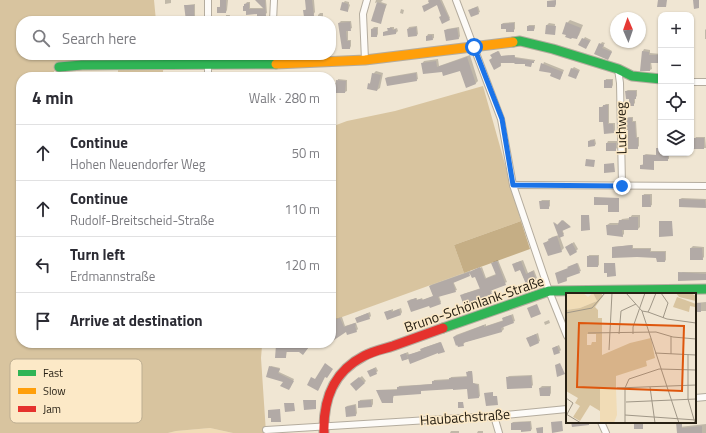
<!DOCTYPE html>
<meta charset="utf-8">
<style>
:root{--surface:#fff;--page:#f7f7f7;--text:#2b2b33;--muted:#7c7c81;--line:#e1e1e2}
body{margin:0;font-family:"Titillium Web",sans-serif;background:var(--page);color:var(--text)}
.controls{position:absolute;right:12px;top:12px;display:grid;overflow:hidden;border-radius:8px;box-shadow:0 1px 3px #0004}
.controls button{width:36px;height:36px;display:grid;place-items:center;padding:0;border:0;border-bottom:1px solid var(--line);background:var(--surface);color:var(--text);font:20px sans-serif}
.compass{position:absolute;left:610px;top:12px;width:36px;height:36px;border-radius:50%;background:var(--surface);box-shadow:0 1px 3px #0004;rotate:358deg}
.stop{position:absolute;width:12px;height:12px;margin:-9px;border:3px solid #1a73e8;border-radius:50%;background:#fff}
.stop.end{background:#1a73e8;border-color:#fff;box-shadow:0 1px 4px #0008}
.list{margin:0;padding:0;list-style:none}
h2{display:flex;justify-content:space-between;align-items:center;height:52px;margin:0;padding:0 16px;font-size:17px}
h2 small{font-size:13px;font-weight:400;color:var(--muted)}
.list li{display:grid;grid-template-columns:26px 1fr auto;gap:12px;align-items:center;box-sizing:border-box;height:56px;padding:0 16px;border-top:1px solid var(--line)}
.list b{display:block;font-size:15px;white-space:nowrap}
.list p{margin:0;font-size:13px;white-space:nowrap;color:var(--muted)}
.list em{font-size:13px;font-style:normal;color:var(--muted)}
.icon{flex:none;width:22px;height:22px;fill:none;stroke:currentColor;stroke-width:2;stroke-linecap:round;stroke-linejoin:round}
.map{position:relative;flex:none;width:706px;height:433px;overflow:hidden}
.search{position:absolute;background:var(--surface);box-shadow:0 1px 3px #0004;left:16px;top:16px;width:320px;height:44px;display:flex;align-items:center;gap:10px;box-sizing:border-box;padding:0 14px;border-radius:16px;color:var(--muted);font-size:15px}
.panel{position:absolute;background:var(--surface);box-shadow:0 1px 3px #0004;left:16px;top:72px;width:320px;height:276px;border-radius:16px}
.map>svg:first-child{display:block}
.green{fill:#f1dcb6}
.forest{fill:#d8c49f}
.water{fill:#c5ae85}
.shadow{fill:#0003}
.building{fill:#b2aaa6}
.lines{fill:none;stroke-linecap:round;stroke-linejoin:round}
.street-casing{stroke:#b4ac9e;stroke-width:8}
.fast-casing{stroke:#b4ac9e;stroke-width:11}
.slow-casing{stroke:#b4ac9e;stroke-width:11}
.jam-casing{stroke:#b4ac9e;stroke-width:11}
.street{stroke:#fdfbf8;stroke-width:6}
.fast{stroke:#30b455;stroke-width:9}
.slow{stroke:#ff9f0a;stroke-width:9}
.jam{stroke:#e5322d;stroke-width:9}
.route{stroke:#1a73e8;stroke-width:5}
.labels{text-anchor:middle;stroke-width:3;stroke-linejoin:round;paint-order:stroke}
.street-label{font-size:14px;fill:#272014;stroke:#fce9c7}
.inset-road{fill:none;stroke:#a09787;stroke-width:1}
.view{fill:#de560c;fill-opacity:0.15;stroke:#de560c;stroke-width:2}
.inset-edge{fill:none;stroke:#272014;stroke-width:2}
.key{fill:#fce9c7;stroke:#bcad91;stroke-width:1}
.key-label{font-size:11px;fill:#272014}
</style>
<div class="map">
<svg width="706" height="433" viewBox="0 0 706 433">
<rect width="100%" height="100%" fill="#f0e6d3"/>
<!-- green -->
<polygon class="green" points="210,428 233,433 168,433 176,431"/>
<!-- forest -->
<g class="forest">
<polygon points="0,0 154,0 156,21 21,21 21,55 160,55 163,68 163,77 118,77 118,70 54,71 54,77 21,77 21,343 271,343 262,346 261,358 266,433 233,433 210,428 176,431 168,433 0,433"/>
<polygon points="483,86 521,221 454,245 464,273 331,321 331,127 347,121 395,111"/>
</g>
<!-- water -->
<polygon class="water" points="521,221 530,249 464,273 454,245"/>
<!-- shadow -->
<g class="shadow">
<polygon points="165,0 171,0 171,3 165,4"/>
<polygon points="221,0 228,0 227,10 226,12 218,8 221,6"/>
<polygon points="256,0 266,0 267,13 264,15 264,21 258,21 258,13 247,14 244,6 247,2 250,2 250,8 264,8"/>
<polygon points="306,0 314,0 315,12 313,15 304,11 307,8"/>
<polygon points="376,0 383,0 381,2 387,4 380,23 378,2 375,3"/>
<polygon points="428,0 442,0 450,18 449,19 442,16 437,4 430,3"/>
<polygon points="345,1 349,2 349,4 350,5 348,11 343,3"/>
<polygon points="195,4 195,20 197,20 197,21 187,21 185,6 187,5"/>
<polygon points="478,6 480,12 471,16 471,9"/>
<polygon points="401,9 404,10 403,14 400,13"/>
<polygon points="320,13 323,13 323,21 318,21 318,15"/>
<polygon points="226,15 230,15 229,20 226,20"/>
<polygon points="570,20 583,25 579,35 576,38 567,23"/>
<polygon points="341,21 351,21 352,28 348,30 348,40 351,40 351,46 350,48 343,48 339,23"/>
<polygon points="515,22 515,29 513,31 507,28 502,24 503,23"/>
<polygon points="549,23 555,24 554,34 546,33 547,25"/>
<polygon points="529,25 535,25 535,28 534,30 528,26"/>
<polygon points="417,26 418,34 417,35 408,29 409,27"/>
<polygon points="374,27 378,27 378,34 377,36 372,29"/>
<polygon points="390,27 394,27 394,29 397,28 398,31 396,33 384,34 384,32 389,30"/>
<polygon points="459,27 460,36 459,38 445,31 447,29"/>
<polygon points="706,29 706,39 705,39 705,30"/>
<polygon points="428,34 434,34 434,38 432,39 427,36"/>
<polygon points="585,37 591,40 586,48 580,45"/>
<polygon points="602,42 605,43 603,46 612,51 609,57 595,53"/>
<polygon points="331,43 333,43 334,47 332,48"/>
<polygon points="644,49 650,50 650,53 661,54 661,62 651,62 652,69 650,70 641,70 643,51"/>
<polygon points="499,51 501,56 515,55 515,57 535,60 535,61 532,62 531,66 526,63 515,61 501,62 501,66 493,58 492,54"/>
<polygon points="470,55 478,81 476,83 467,87 460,70 443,71 422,64 424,61 438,59 439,66"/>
<polygon points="544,62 564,70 561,77 560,79 553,73 541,70"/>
<polygon points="574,67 580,70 577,76 572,69"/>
<polygon points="376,71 383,73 380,88 377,90 369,84 372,81 373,74"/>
<rect x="235" y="72" width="4" height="5"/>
<polygon points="417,72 418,79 416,80 386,78 388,77"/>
<polygon points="263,73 263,77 251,77 252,74"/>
<polygon points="94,75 100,75 100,77 93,77"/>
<rect x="178" y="75" width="14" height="2"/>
<polygon points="338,79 347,80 347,91 345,92 331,92 331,83 337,83"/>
<polygon points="606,79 613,79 613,85 612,87 605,81"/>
<polygon points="628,90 637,90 637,96 635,98 635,103 633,105 626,91"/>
<polygon points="606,104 609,104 609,123 615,123 615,130 614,132 604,121 600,108"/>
<polygon points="629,117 633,117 633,121 636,121 637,137 639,137 639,146 637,148 629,129 627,118"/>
<rect x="691" y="125" width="2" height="6"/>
<polygon points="696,137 705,137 706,148 691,148 691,140 694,140"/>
<polygon points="595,139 596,144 594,146 589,142 590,140"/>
<polygon points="608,141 617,141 617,148 615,150 607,143"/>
<polygon points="658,147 661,147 661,153 669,153 669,159 654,160 653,169 641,165 644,164 644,155 646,154 657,155"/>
<polygon points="644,194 652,194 652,205 650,206 643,196"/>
<polygon points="682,198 706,199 706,207 680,206 680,199"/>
<polygon points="542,200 550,200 550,206 548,208 540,202"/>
<polygon points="632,215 640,215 640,227 638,229 624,229 624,234 622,236 607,225 610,223 619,223 622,219 630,218"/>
<polygon points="563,220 570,226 562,229 564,234 560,237 564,248 561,251 544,244 552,237 559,235 554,222 559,226"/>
<polygon points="574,242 578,249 576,251 568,246"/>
<polygon points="633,245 633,248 651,248 651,251 666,251 666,260 665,261 657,257 613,247"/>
<polygon points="693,246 704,247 704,257 702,259 691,259 691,248"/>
<polygon points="589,255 599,255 599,265 598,266 588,257"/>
<polygon points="498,260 507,282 491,289 492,292 491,293 478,298 479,299 474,304 463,294 481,288 476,276 471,273 453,281 457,290 439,296 441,302 440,303 430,304 409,300 417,298 417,300 422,298 423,300 434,296 430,286 431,285 470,271 470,272 482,267 486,278 496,274 493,262"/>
<polygon points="523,260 528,273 534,270 537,278 526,283 520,269 515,263"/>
<polygon points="578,263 581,271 567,276 567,280 559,283 569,268 569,267"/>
<polygon points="679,272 706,272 706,279"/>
<polygon points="706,302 706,311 695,311 695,303"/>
<polygon points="401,308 402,312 401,314 385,312 393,309 393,311"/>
<polygon points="370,312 371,316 369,318 356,323 358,329 356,331 347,330 331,340 331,320 342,317 345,326 358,322 356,318 358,317"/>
<polygon points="513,314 515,321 503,326 504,329 502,331 465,342 463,345 454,337 456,335 486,324 486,326 504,320 503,318 505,317"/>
<polygon points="549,320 550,323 545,325 544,322"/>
<polygon points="538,333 540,341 530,346 527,338"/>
<polygon points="440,342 443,351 403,360 401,355 403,354 408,352 409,355 422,350 423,348"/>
<polygon points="301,343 304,343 309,347 303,354 299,351 287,351 286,357 276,357 277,344"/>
<polygon points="559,345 561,350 559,352 553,348"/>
<polygon points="271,366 280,368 279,372 294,379 290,388 270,367"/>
<polygon points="376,367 378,371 371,376 370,370"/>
<polygon points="468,371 472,371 473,383 479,384 480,396 479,397 469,398 468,388 421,390 420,393 394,395 392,402 377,390 398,389 399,386 433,384 434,380 450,379 451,377 468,376"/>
<polygon points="532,375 533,385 531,387 507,378 509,376"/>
<polygon points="362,376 366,381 356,390 352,384"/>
<polygon points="542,386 551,386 551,393 550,395 540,388"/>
<polygon points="373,399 373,404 372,406 359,402 360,400"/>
<polygon points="356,404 357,413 356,415 346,407 347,406"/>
<polygon points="531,421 532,429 531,430 522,429 512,423 513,422"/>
<polygon points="706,424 706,433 678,433 679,427"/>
<polygon points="451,431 459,431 459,433 450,433"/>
<polygon points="478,431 483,431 483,433 477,433"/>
</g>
<!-- building -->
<g class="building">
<polygon points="220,0 226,0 226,13 217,13 217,7 220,7"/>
<polygon points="255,0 265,0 266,16 257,16 257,14 246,15 246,11 243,11 243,6 244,6 244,4 249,3 249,9 264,9"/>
<polygon points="305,0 312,0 314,16 304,17 303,10 306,10"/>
<polygon points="430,0 440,0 450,20 442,24 439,17 441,16 437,5 424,12 422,6 429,3 428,1"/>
<polygon points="556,0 556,4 555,7 547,7 547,1"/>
<polygon points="658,0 667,0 666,7 657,7"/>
<polygon points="693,0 699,0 699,8 694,9"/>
<polygon points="342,2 348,4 348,12 340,10"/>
<polygon points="377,2 386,5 381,24 371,21"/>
<polygon points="184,5 194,5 194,21 186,21"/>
<polygon points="477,7 479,14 471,17 468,10"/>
<polygon points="350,22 351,31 346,31 347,41 350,41 350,49 342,49 338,23"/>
<polygon points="566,22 581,28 577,39 572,38 571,39 565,37 566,35 562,34"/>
<polygon points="514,23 514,32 506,32 506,29 501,29 501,24"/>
<polygon points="546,25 556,26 555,35 545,34"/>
<rect x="527" y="26" width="7" height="5"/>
<polygon points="416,27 417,36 408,37 407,29"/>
<polygon points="377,28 377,37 371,37 371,29"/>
<polygon points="387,28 392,28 393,30 396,29 396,34 383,36 383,32 388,31"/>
<polygon points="457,28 459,39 446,41 444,30"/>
<polygon points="432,35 433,40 426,41 426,36"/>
<polygon points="582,38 590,41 586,49 578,45"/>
<polygon points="599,43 604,45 602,48 612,52 608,60 594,54"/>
<polygon points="498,51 501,56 514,55 515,58 534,61 534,63 532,63 531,67 525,66 525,64 515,64 514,63 500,63 501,66 494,70 489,60 492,58 490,55"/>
<polygon points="642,51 649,52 649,55 661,55 661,63 650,63 650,71 640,71"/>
<polygon points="467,57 476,84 466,88 460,71 443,76 442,72 423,74 421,63 436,61 437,67"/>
<polygon points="541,63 563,72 560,80 550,76 551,73 539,71"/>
<polygon points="571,68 579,71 576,79 568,76"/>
<polygon points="372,73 381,75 377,91 367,89 368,83 370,84"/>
<polygon points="416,73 417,81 387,86 385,78"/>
<polygon points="336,80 346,81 345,93 335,93"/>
<rect x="604" y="80" width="8" height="8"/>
<polygon points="625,91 636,91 636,99 634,99 634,106 629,106 629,99 626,99"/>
<polygon points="603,105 608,105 608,124 613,124 614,133 604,134 603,122 599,122 599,107 603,107"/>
<polygon points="626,118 632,118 632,122 635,122 636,138 638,138 638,149 628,149 628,130 626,130"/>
<polygon points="693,138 704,138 704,149 691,149 691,141 693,141"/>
<polygon points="594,140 595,146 588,147 588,141"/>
<rect x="606" y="143" width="10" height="8"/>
<polygon points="656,148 661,148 661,153 668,153 668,161 654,161 654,170 640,169 640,165 643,165 643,155 656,155"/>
<polygon points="586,159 595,160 594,167 585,166"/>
<polygon points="614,163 615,172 604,173 604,164"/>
<polygon points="642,195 650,195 651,207 642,207"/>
<polygon points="594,197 619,198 619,212 608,212 608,205 594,205"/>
<polygon points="679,199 705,200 706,208 679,207"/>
<polygon points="539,201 549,201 549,209 540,209"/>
<polygon points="581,215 589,215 590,230 581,231"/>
<polygon points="629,217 638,217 638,230 622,230 623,237 607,235 606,225 618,225 619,220 629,220"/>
<polygon points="562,220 571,227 562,231 564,236 559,238 553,222 557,225"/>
<polygon points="659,221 672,221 673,236 659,237"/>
<polygon points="557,236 562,252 548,256 543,243 549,241 548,239"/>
<polygon points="572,243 577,252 570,256 565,247"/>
<polygon points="632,245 632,249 650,249 650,252 665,252 665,262 657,262 656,258 637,257 612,258 612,247"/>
<polygon points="690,248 702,248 703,260 690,260"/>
<rect x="587" y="256" width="11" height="11"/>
<polygon points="497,261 506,285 490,291 492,294 477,300 478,302 474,303 474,305 464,306 460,295 480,289 475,277 472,278 469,272 480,267 485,279 496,275 491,263"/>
<polygon points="521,261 526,274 533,271 536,280 526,284 520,270 515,272 512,264"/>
<polygon points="577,263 580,273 566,278 567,281 558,284 555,273 568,268 567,267"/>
<polygon points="604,263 615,263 616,276 607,277 607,273 604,273"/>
<polygon points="469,272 470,276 453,283 456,292 438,297 441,304 430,308 429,306 411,312 407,301 416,298 416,300 421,299 422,300 433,296 429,286"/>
<polygon points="678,272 706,274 706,280 678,281"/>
<rect x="695" y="303" width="6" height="9"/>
<polygon points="537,304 541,314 531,318 527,308"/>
<polygon points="399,309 401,315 387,320 384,312 391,310 392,312"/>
<polygon points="368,313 370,319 357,323 355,318"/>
<polygon points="511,315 514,323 501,328 502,332 463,343 464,346 458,347 457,345 456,346 453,337 484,325 484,327 503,321 502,318"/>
<polygon points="340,318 344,327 355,323 356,325 355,326 357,332 347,335 346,332 331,342 331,321"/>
<polygon points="536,334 539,343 530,347 526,338"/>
<polygon points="441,342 445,352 438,354 438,353 410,364 407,355 421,351 420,349"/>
<polygon points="300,343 308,348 303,355 299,352 286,352 286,358 275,358 276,345 288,345"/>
<polygon points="557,346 560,353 554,355 552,348"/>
<polygon points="406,353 408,359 402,361 400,355"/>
<polygon points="325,363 333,369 327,378 325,377 318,391 307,385 311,377 315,379"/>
<polygon points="560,363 565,374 557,377 555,365"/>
<polygon points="269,366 280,369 278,373 294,381 289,390 280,386 283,382 266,377"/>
<polygon points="375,368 377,374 370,377 367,371"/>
<polygon points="472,371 473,383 478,385 479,398 468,399 467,389 453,390 453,389 421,391 421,394 393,396 393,403 382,403 376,390 397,390 397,387 432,384 432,381 449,380 449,378 467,377 466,372"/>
<polygon points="531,376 532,388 507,389 506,377"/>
<polygon points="359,377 365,383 356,391 350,384"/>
<polygon points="550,387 550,396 540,396 539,388"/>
<polygon points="493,392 493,396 497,396 498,405 486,406 484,393"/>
<polygon points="303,400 316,400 316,409 304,410"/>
<polygon points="371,400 372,407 358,408 358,401"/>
<polygon points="458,402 463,402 464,408 458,408"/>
<polygon points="284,403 294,403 295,411 285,412"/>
<polygon points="355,405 356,416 346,417 345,407"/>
<polygon points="280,409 281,422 271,422 271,418 268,418 268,410"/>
<polygon points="562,421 563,431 552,433 551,422"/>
<polygon points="520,422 530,422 531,431 521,432 521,430 511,430 511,423"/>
<polygon points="571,422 589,422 589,425 572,427"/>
<rect x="634" y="422" width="9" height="7"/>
<polygon points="676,422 682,422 682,428 702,426 702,433 677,433"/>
<polygon points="543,427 543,433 537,433 536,428"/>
</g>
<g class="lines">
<defs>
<g id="street">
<polyline points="456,0 501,119 513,185 549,291 567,336"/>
<polyline points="208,21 208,0"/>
<polyline points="273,21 274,0"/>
<polyline points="208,55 208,77"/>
<polyline points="365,60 363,14 367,0"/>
<polyline points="272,64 273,55"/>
<polyline points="618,69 620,83 622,186"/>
<polyline points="691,82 706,82"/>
<polyline points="513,185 706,186"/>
<polyline points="695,398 706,397"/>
<polyline points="494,416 499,433"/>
<polyline points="601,422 606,433"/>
<polyline points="266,430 494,416 567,409"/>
</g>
<g id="fast">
<polyline points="513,42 520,41 553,49 618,69 632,76 661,79"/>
<polyline points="59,67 82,65 276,64"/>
<polyline points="443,328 549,291 706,289"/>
</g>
<polyline id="slow" points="276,64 365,60 513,42"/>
<path id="jam" d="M 324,433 C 323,399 333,372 364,356 C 373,351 384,349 393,346 C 410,340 426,334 443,328"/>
</defs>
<!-- street casing -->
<use href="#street" class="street-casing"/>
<!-- fast casing -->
<use href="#fast" class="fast-casing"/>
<!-- slow casing -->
<use href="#slow" class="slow-casing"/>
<!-- jam casing -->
<use href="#jam" class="jam-casing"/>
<!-- street -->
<use href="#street" class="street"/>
<!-- fast -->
<use href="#fast" class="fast"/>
<!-- slow -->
<use href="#slow" class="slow"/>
<!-- jam -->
<use href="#jam" class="jam"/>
</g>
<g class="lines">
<!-- route -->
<polyline class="route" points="474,47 502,119 513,185 622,186"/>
</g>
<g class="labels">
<!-- street labels -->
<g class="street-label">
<text transform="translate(621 128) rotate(-91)" y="5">Luchweg</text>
<text transform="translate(474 304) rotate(-19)" y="5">Bruno-Schönlank-Straße</text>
<text transform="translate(465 417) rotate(-4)" y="5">Haubachstraße</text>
</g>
</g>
<!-- overview -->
<g transform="translate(566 293)">
<rect width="130" height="130" fill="#f0e6d3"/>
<path d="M 0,0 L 17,0 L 22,4 L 27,0 L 31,8 L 14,15 L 0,17 ZM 42,94 L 50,96 L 51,122 L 48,130 L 34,130 L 34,95 Z" fill="#f1dcb6"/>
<path d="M 27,0 L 35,0 L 37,3 L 29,14 L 32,17 L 32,25 L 36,25 L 36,62 L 64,50 L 85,45 L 89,65 L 80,68 L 81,73 L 50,83 L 50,96 L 34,95 L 34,118 L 24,112 L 14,128 L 7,124 L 14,113 L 9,110 L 12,105 L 0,98 L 0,17 L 14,15 L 31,8 ZM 21,41 L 30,41 L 30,49 L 26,49 L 25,52 L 21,52 ZM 110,0 L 125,0 L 130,3 L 130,8 L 113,4 ZM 111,4 L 130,11 L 130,24 L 129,14 L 124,13 L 123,19 L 107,14 Z" fill="#d8c49f" fill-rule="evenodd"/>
<path class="inset-road" d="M 60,0 L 76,18 L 113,130M 95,0 L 102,10 L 97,25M 76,18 L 82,19 L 84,15 L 90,0M 82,19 L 101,26 L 130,30M 0,20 L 26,15 L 39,0M 22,40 L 90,39 L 107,44 L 130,46M 53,41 L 55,18 L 70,11M 67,41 L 67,34 L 79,0M 105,43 L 105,61M 43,57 L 46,0M 89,60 L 130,62M 122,61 L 122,106 L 129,130M 84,94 L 89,130M 51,95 L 130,92M 0,105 L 7,110 L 0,123M 60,109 L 130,106M 0,121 L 15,130M 59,122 L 130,127M 59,130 L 59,95 L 63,86 L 93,76 L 130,77"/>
<path class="view" d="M 13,30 L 118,33 L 116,98 L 11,94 Z"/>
<rect width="130" height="130" class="inset-edge"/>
</g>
<!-- legend -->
<rect x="10" y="359" width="132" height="64" rx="6" class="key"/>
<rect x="18" y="370" width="18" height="6" fill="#30b455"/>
<rect x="18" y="388" width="18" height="6" fill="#ff9f0a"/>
<rect x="18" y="406" width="18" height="6" fill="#e5322d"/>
<g class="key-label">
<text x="43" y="377">Fast</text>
<text x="43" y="395">Slow</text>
<text x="43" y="413">Jam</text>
</g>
</svg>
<div class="controls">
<button>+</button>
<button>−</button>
<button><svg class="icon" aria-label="locate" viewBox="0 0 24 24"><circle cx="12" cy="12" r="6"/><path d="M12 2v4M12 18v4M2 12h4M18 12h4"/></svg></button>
<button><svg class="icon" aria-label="layers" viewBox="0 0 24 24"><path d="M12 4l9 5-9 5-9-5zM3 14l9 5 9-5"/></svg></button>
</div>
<svg class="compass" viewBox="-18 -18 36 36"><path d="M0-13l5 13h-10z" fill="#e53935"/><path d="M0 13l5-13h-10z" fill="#7c7c81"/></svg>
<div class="stop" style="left:474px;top:47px"></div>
<div class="stop end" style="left:622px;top:186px"></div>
<div class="search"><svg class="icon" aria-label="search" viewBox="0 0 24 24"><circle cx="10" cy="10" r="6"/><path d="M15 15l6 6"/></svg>Search here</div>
<section class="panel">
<h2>4 min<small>Walk · 280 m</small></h2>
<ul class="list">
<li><svg class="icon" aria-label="ahead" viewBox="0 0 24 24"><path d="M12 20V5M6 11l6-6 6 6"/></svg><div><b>Continue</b><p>Hohen Neuendorfer Weg</p></div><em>50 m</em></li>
<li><svg class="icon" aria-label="ahead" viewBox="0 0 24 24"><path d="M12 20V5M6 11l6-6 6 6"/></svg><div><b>Continue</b><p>Rudolf-Breitscheid-Straße</p></div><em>110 m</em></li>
<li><svg class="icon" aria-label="left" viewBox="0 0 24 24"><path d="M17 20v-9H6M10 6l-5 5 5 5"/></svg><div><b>Turn left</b><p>Erdmannstraße</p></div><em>120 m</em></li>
<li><svg class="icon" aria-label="arrive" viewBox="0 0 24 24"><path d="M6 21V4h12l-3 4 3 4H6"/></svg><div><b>Arrive at destination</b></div></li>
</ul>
</section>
</div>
